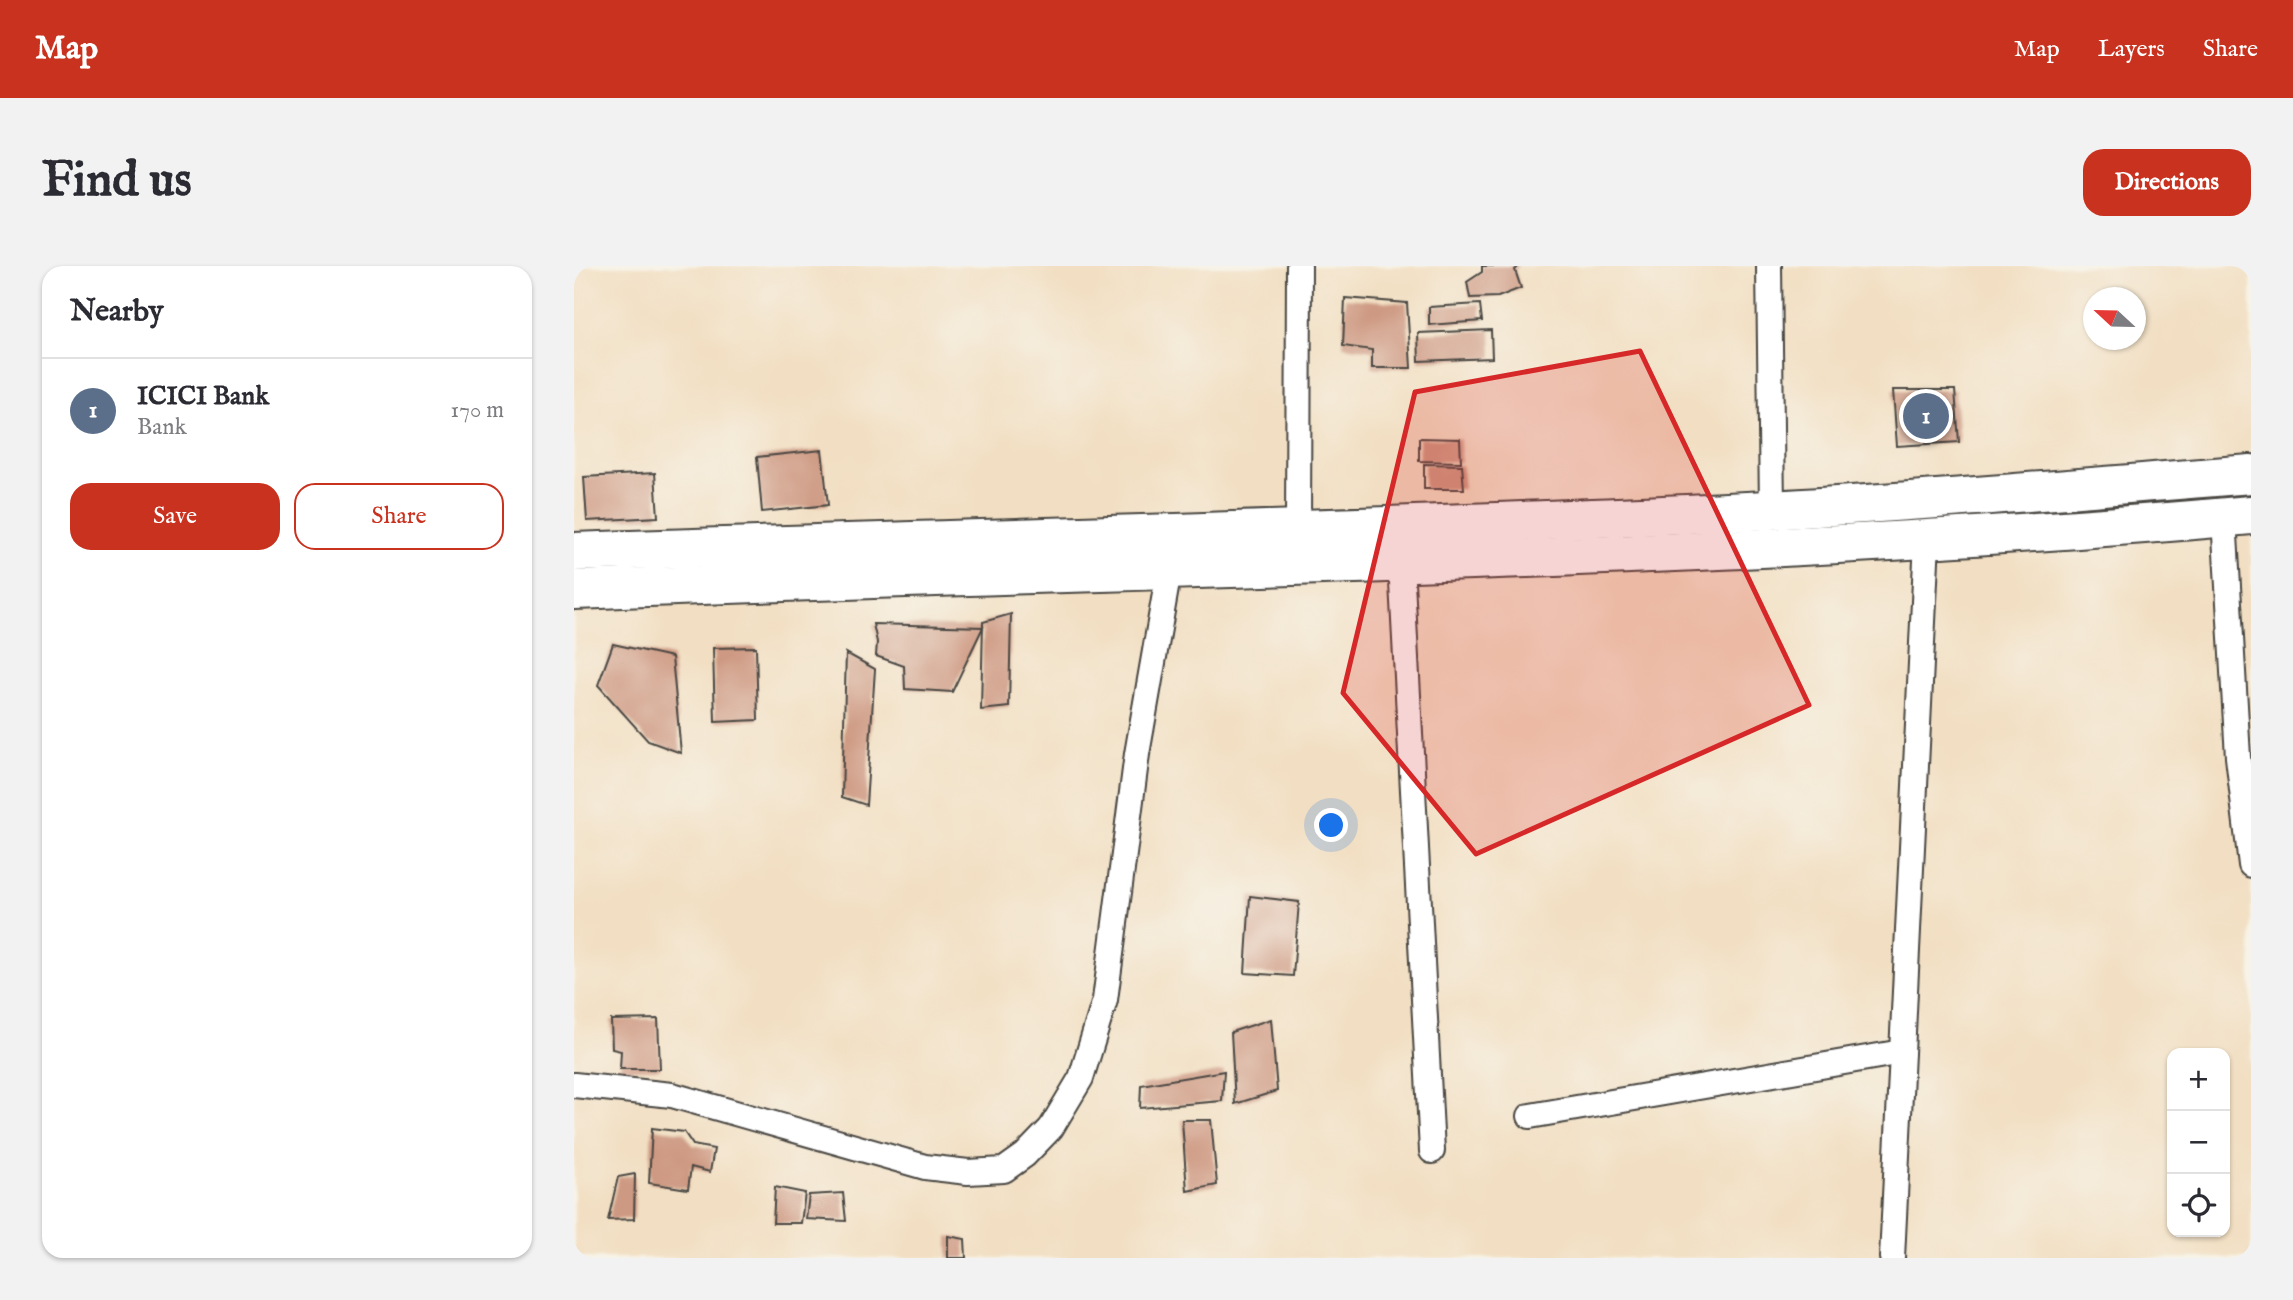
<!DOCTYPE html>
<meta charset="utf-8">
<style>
:root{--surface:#fff;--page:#f2f2f3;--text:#2b2b33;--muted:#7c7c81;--line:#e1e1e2;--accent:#c8321e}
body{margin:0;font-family:"IM FELL English",serif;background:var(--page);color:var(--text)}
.controls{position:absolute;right:21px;bottom:21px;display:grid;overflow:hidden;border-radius:14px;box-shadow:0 2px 5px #0004}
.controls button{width:63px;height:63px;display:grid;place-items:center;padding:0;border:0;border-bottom:2px solid var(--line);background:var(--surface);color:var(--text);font:35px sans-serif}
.compass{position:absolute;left:1509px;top:21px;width:63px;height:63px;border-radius:50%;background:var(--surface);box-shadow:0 2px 5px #0004;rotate:292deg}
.you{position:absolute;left:758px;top:560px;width:24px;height:24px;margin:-18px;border:5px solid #fff;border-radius:50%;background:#1a73e8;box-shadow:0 0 0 10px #1a73e833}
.badge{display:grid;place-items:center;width:46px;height:46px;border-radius:50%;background:var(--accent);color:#fff;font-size:23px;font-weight:700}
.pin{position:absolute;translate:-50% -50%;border:4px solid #fff;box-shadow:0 2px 7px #0006}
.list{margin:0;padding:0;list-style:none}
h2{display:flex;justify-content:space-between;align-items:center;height:91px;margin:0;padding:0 28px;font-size:30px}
h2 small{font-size:23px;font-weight:400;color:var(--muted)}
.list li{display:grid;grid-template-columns:46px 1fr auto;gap:21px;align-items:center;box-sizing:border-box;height:105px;padding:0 28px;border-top:2px solid var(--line)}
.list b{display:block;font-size:26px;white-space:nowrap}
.list p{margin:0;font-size:23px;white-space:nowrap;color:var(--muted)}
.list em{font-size:23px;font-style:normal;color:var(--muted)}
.actions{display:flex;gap:14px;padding:21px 28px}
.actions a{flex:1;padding:16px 0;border:2px solid var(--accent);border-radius:21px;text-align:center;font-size:24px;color:var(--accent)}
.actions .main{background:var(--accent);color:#fff}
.icon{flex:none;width:38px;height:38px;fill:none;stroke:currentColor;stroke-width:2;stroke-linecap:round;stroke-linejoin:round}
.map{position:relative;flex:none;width:1677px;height:992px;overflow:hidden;border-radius:21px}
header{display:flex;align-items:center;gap:42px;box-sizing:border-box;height:98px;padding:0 35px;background:var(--accent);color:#fff}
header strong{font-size:33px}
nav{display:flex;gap:38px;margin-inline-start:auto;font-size:24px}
.intro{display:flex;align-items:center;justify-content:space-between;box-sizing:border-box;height:168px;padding:0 42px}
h1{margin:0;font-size:49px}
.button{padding:18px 32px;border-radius:21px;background:var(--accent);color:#fff;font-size:24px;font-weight:700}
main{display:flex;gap:42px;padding:0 42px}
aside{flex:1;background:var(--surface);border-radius:21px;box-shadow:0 2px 5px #0004}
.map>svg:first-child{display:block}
.building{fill:#ce9982}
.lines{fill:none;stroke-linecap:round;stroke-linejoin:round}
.minor-casing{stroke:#494642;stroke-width:28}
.primary-casing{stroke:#494642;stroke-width:42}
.minor{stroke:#fff;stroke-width:24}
.primary{stroke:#fff;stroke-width:38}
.marked{fill:#d62828;fill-opacity:0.2;stroke:#d62828;stroke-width:5;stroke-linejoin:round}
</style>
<header>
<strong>Map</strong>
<nav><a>Map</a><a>Layers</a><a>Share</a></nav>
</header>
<div class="intro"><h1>Find us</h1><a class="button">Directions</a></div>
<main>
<aside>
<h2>Nearby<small></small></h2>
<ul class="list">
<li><span class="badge" style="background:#5c6f8a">1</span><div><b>ICICI Bank</b><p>Bank</p></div><em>170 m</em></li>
</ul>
<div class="actions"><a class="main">Save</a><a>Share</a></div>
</aside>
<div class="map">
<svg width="1677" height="992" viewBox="0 0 1677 992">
<rect width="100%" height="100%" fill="#f7f3e8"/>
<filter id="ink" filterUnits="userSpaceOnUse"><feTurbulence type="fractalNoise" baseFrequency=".0143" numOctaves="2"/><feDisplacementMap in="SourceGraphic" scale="14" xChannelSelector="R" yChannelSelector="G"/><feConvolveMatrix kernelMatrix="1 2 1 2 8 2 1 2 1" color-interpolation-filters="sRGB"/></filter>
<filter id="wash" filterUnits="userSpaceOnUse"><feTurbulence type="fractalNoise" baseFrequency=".00686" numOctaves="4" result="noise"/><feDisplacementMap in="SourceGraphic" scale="28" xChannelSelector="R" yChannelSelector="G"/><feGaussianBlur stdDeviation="1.57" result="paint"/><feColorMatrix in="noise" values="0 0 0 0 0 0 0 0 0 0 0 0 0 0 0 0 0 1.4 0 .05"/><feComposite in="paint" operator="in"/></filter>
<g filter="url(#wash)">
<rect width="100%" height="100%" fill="#f2dfc3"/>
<g id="blocks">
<!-- building -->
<g class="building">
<polygon points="908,0 945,0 941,4 947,22 924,31 896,32 893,16 908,6"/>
<polygon points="771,32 833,37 837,102 798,102 798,84 769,80"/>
<polygon points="906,38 908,55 855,59 855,41"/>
<polygon points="917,64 918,92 845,95 844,67"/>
<polygon points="1319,124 1381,124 1385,176 1323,180"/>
<polygon points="845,172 886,173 887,196 845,195"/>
<polygon points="248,184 254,239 188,246 183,191"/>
<polygon points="850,198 888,199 890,223 850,223"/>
<polygon points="81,207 84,251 13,255 10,211"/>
<polygon points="437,348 435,441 407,444 409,356"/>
<polygon points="299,358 409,361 378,426 331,423 330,400 302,390 303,376"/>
<polygon points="39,378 98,391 107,487 74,475 24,419"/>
<polygon points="182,381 184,454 141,456 139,382"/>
<polygon points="272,387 301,403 292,539 268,531"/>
<polygon points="676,630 725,636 719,710 671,707"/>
<polygon points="84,753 86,803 46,803 47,785 38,783 37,754"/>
<polygon points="697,753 703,825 661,838 657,766"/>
<polygon points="650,805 648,835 566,842 567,819"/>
<polygon points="608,854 637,854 643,919 613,925"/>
<polygon points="78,862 110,866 119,879 140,883 136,906 117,901 114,923 75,917"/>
<polygon points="61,908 60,953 34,954 44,911"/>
<polygon points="201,921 231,927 227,957 199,957"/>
<polygon points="269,927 272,955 232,953 235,929"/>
<polygon points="374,970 391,973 392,992 374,992"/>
</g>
</g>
</g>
<g filter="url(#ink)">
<use href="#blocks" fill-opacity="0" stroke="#494642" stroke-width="2"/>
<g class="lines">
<defs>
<g id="minor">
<polyline points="1195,0 1198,242"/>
<polyline points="1650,252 1664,491 1677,599"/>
<polyline points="724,262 725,0"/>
<polyline points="827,297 858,885"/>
<polyline points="0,819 98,829 351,901 394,906 430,904 451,889 477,862 507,812 531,734 563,488 595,305"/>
<polyline points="956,850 1328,786"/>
<polyline points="1318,992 1353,274"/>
</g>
<g id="primary">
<path d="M 0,286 C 371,273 742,265 1113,248 C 1301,240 1489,223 1677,208"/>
<path d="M 0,324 C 559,300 1119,299 1677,249"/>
</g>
</defs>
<!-- minor casing -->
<use href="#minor" class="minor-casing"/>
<!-- primary casing -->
<use href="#primary" class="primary-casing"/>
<!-- minor -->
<use href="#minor" class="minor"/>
<!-- primary -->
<use href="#primary" class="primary"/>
</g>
</g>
<!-- marked area -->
<path class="marked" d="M 1066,85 L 1235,439 L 902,588 L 769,427 L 841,126 Z"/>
</svg>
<div class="controls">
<button>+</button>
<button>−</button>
<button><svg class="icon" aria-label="locate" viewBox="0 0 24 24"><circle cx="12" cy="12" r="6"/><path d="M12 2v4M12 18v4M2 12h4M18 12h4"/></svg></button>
</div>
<svg class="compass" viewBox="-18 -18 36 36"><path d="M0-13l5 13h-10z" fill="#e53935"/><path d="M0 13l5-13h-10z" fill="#7c7c81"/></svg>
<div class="you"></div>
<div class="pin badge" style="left:1352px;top:150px;background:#5c6f8a">1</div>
</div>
</main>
